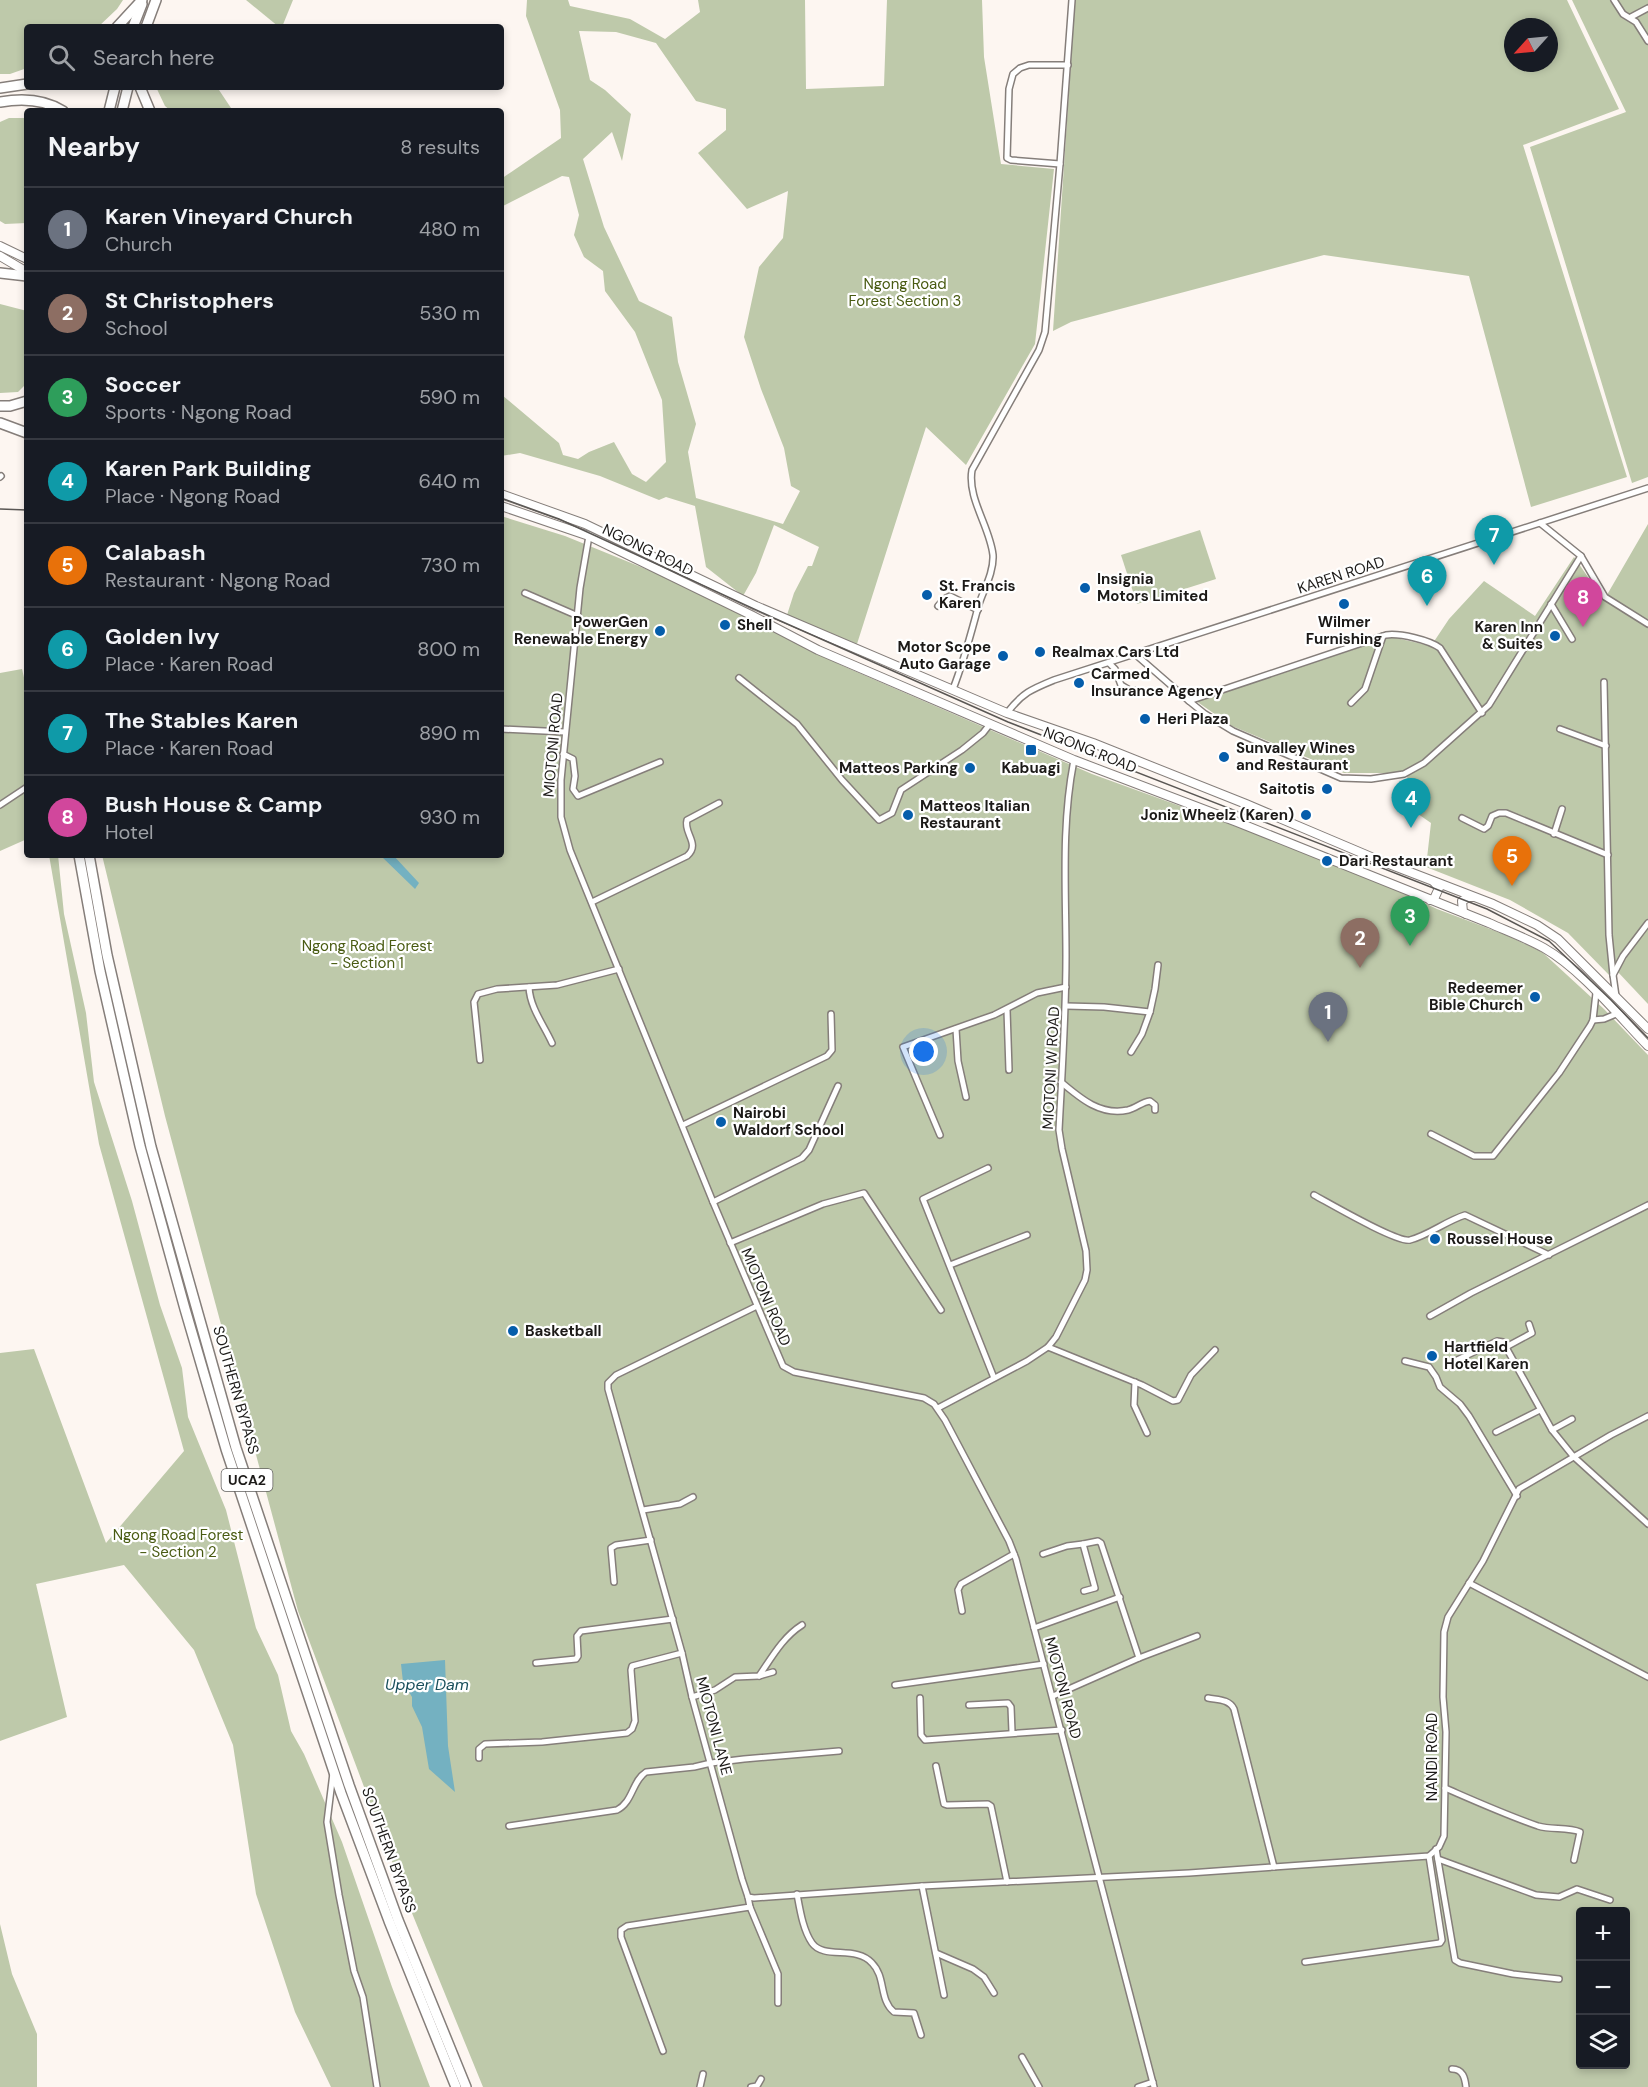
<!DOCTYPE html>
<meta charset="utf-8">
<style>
:root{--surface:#171b24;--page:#242831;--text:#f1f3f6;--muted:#9ea1a6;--line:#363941;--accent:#ea580c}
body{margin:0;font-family:"DM Sans",sans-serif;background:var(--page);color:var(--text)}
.controls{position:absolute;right:18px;bottom:18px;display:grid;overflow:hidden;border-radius:6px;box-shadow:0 3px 9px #0003}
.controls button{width:54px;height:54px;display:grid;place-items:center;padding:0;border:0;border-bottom:2px solid var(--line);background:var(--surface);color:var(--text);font:30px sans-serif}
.compass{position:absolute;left:1504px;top:18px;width:54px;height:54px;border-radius:50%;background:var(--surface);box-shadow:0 3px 9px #0003;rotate:243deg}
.you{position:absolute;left:924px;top:1052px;width:21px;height:21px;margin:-15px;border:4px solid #fff;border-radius:50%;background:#1a73e8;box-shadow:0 0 0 9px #1a73e833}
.badge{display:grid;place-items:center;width:39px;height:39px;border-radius:50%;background:var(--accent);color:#fff;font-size:20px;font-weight:700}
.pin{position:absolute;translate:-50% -50px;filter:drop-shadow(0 2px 3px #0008)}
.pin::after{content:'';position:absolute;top:32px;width:21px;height:18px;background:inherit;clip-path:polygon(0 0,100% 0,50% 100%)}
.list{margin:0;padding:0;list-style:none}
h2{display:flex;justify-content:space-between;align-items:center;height:78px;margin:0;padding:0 24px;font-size:26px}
h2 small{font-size:20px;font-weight:400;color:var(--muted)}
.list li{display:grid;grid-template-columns:39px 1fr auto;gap:18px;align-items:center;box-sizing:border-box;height:84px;padding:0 24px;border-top:2px solid var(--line)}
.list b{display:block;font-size:22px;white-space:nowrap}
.list p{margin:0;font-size:20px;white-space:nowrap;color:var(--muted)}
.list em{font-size:20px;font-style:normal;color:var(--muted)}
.icon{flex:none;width:33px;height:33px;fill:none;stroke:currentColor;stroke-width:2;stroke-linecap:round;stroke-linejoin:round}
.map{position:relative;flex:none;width:1648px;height:2087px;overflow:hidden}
.search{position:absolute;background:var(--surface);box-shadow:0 3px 9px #0003;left:24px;top:24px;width:480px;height:66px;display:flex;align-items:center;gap:15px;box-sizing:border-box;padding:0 21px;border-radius:6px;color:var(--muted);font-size:22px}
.panel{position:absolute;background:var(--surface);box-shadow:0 3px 9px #0003;left:24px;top:108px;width:480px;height:750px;border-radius:6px}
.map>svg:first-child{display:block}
.green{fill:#bec9aa;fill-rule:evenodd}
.water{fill:#74b1c1}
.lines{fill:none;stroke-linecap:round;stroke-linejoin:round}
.street-casing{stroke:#857e7a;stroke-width:8}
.secondary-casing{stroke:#857e7a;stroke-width:10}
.highway-casing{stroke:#857e7a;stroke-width:12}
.street{stroke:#fff;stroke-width:5}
.secondary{stroke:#fff;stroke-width:8}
.highway{stroke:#fff;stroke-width:9}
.tram{stroke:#5a5754;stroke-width:1.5}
.poi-dot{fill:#055dab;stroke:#fff;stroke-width:2}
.labels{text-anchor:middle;stroke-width:4.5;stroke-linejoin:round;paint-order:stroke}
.shield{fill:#fff;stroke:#605f5d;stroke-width:1.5}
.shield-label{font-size:14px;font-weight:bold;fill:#1c1a18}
.park-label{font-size:15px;fill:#495b12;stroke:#fff}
.street-label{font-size:15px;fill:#1c1a18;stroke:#fff}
.poi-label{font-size:15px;font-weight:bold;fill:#1c1a18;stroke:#fff;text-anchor:start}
.water-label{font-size:16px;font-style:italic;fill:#1a4f5b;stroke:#fff}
</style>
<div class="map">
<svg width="1648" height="2087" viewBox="0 0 1648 2087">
<rect width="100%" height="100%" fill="#fdf6f1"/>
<!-- green -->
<g class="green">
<polygon points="0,0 123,0 117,9 98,27 27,27 27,68 10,74 0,74"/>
<polygon points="246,0 293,0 282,27 279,27"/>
<path d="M 527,0 L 568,0 L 570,6 L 630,19 L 665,39 L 700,12 L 698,0 L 805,0 L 806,89 L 884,86 L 887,0 L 982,0 L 984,57 L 1001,164 L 1054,169 L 1035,344 L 966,465 L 926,427 L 857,644 L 787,615 L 794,593 L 808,566 L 812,566 L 819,547 L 774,525 L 756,573 L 743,596 L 706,567 L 695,506 L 666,497 L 659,500 L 600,476 L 520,453 L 501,456 L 502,395 L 559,443 L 563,455 L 578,459 L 589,452 L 614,442 L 632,474 L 646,482 L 666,462 L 662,400 L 635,332 L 605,291 L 603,271 L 584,257 L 574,235 L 579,215 L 569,177 L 562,176 L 501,207 L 501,179 L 561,138 L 560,110 L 526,16 ZM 579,31 L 616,32 L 656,43 L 696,101 L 726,109 L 726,130 L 698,153 L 747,209 L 788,191 L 783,238 L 759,267 L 744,337 L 761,389 L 784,448 L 791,486 L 800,491 L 783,524 L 696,498 L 688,452 L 696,424 L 678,362 L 672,317 L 639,301 L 604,227 L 583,159 L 612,132 L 622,161 L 631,114 L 605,90 L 590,80 Z"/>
<path d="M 1075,0 L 1567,0 L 1619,109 L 1523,145 L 1627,477 L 1531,507 L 1469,276 L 1324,255 L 1071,322 L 1053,331 ZM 1513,27 L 1549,27 L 1549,63 L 1513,63 Z"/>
<polygon points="1572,0 1648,0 1648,477 1632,483 1530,147 1626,112"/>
<polygon points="156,87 217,87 233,111 171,111 165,106"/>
<polygon points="9,118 27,118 27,223 5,224 0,221 0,122"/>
<polygon points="0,304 27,311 27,383 18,392 0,393"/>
<path d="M 501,516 L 565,536 L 663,576 L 843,666 L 1092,774 L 1268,838 L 1396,889 L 1437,909 L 1506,935 L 1542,952 L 1604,1009 L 1648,1055 L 1648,2087 L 483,2087 L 405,1896 L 298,1611 L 165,1116 L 102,855 L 501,855 ZM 1580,1912 L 1626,1912 L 1626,2064 L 1580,2064 Z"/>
<polygon points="1648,524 1648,922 1611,977 1568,933 1510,900 1426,867 1431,823 1408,807 1411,794 1407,776 1391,773 1344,773 1232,726 1196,701 1392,637 1431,646 1449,619 1484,581 1535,616 1574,557 1604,600"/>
<polygon points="1200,530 1216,579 1137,604 1121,555"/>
<polygon points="22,669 27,690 27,839 0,851 0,673"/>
<polygon points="49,855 58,855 64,914 86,1013 94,1082 132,1201 160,1305 182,1368 188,1417 226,1510 256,1628 278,1675 291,1731 304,1754 342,1842 392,1987 430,2087 331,2087 295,2012 256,1894 233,1745 194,1650 124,1565 36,1584 67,1717 0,1741 0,1353 34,1349 106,1543 184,1451 99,1144"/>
<polygon points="1648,928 1648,1004 1617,971"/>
<polygon points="0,1924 12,1974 37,2034 37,2087 0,2087"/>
</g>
<!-- water -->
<g class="water">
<polygon points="380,855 393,855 419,883 415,889"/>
<polygon points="445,1660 448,1746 455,1792 429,1769 422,1727 412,1706 412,1697 403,1682 401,1664"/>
</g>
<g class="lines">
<defs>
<g id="street">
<polyline points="1614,0 1623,14 1636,22 1648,41"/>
<polyline points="1631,17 1648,8"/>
<polyline points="1060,164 1011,160 1007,158 1009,89 1013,74 1020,68 1029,65 1068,65"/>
<polyline points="0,477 1,476"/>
<polyline points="1540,523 1581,556 1605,597 1648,624"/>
<polyline points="589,536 580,588 561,780 561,817 570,850 713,1202 783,1366 794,1372 924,1398 934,1404 945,1420 1009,1541 1016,1559 1154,2087"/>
<polyline points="525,593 578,616"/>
<polyline points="1551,604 1572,639"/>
<polyline points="938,606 944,599 950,596 978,610"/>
<path d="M 1135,654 L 1189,701 L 1386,635 C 1400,633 1429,640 1440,648 L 1482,713"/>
<polyline points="1109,663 1115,669 1121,685 1131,691 1138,690"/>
<polyline points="739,678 797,724 842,780 879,820 892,813 901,790 962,750 983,733 990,724"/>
<polyline points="1604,682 1609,935 1613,975"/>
<path d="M 953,689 C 964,661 971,633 979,604 C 984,589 994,572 993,555 C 990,527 967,498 972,470 L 1039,350 L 1045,332 L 1060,164 L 1072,0"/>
<polyline points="1189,701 1205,714 1233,731 1341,778 1371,779 1404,774 1424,763 1489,705 1581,556"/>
<polyline points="1351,703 1365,689 1383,636"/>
<path d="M 1007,713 C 1022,693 1032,689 1054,680 L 1648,488"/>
<polyline points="501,729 565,732"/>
<polyline points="1560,729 1606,746"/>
<polyline points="563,754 573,759 575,776 573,789 578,796 660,762"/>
<polyline points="0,805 27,787"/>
<polyline points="1462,818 1484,829 1488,826 1492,816 1499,813 1506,813 1608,855"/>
<polyline points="1554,834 1562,809"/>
<path d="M 592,902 L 687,856 C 701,844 683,833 687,820 L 719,803"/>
<path d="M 529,987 C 530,1008 544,1025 552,1043"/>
<polyline points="1616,996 1613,975 1623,956 1648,923"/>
<polyline points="1066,1006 1104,1007 1150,1012 1155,989 1158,965"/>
<polyline points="1007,1010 1009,1070"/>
<polyline points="1593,1020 1604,1019 1616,1014"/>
<polyline points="956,1029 958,1061 966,1097"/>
<polyline points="1131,1052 1142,1034 1150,1012"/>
<polyline points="480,1060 474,1002 478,994 497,989 557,985 619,969"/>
<path d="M 1061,1082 C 1081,1099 1101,1116 1128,1110 C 1136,1108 1142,1102 1150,1101 L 1155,1105 L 1155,1110"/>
<polyline points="683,1125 827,1056 832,1050 831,1014"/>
<polyline points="1431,1134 1474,1156 1493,1156 1559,1073 1590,1026 1593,1020 1596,993"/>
<polyline points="940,1135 903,1047 994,1015 1037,993 1066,987"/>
<polyline points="988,1168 923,1199 994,1378"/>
<path d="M 1314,1195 C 1329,1203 1397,1243 1410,1240 C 1429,1235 1446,1221 1465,1215 L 1549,1255"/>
<polyline points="713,1202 802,1158 809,1150 838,1086"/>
<polyline points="730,1243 823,1204 864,1193 941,1310"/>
<polyline points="950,1265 1027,1235"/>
<polyline points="757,1306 616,1375 608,1383 608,1389 682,1653 692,1697 742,1879 748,1897 754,1898 922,1886 1189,1873 1429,1856 1439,1847 1444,1836 1446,1732 1443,1697 1444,1632 1448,1617 1483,1561 1519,1489 1611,1435 1648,1416"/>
<polyline points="1430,1316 1471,1293 1648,1205"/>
<polyline points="1048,1347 1142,1385 1173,1401 1178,1400 1191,1375 1215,1350"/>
<polyline points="1506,1347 1532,1333 1529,1324"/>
<polyline points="1405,1361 1429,1367 1436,1377 1440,1387 1460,1404 1469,1416 1517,1496"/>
<polyline points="1455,1361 1497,1341 1503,1342 1552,1430 1573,1456 1648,1524"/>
<polyline points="1135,1382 1134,1405 1147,1433"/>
<path d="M 938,1408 L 1027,1361 L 1048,1347 L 1056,1337 L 1085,1280 L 1087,1270 L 1086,1251 L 1062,1149 L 1059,1130 C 1062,1072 1066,1014 1066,956 C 1066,891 1061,825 1074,760"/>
<polyline points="1552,1430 1572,1419"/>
<polyline points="1496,1432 1540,1410"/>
<polyline points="643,1510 680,1504 693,1497"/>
<polyline points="1043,1554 1067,1546 1083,1544"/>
<polyline points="614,1582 611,1548 616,1545 651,1540"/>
<polyline points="1469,1583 1648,1677"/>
<polyline points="1084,1591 1095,1588 1083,1544 1098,1541 1101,1543 1139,1658"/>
<polyline points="962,1611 958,1590 961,1584 1014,1554"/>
<polyline points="1034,1628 1120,1597"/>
<polyline points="536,1663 576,1659 578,1656 577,1636 581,1631 673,1619"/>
<path d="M 759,1676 C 772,1657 783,1637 802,1625"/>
<polyline points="895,1685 1044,1664"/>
<polyline points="1053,1696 1139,1658 1197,1636"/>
<polyline points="692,1697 715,1690 735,1677 759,1676 773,1672"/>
<polyline points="920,1698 921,1735 925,1740 1062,1730"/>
<path d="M 1208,1698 C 1218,1700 1229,1699 1234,1709 L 1274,1867"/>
<polyline points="969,1705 1008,1703 1011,1707 1012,1732"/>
<polyline points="479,1758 479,1749 485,1744 542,1742 627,1733 632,1729 635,1721 631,1670 632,1666 682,1653"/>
<polyline points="936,1766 944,1804 947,1805 988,1804 991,1806 1007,1882"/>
<polyline points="333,1773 327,1822 339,1895 354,1971 363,1997 377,2087"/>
<path d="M 1445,1788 C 1475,1801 1506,1815 1538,1826 C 1551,1830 1568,1827 1580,1832 L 1574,1860"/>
<path d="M 509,1826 L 617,1810 C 633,1802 632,1781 646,1772 L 694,1767 L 711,1763 L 744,1759 L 839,1751"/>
<polyline points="1436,1849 1455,1960 1460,1963 1513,1974 1559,1979"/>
<polyline points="1438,1859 1536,1895 1559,1897 1577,1889 1610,1900"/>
<polyline points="922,1886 944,1995"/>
<path d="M 797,1894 C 800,1910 803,1930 812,1943 C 824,1960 856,1945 872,1963 C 886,1977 879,2000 894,2012 L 914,2013 L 921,2035"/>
<polyline points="748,1897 750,1907 778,1974 778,2003"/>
<polyline points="936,1953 973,1969 984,1977 994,1993"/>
<polyline points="1305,1962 1440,1943 1442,1940 1429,1856"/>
<polyline points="663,2051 621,1937 621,1930 627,1926 750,1907"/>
<polyline points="1022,2057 1039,2087"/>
<path d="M 1452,2069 C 1463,2069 1465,2078 1466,2087"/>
<polyline points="700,2087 703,2074"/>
<polyline points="751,2087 757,2086 761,2079"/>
<polyline points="1138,2087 1153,2082"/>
</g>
<g id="secondary">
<polyline points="0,246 27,259"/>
<polyline points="0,256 27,272"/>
<polyline points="501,494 585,524 756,606 1007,713 1093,743 1246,804 1376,859 1493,904 1537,925 1558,939 1648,1029"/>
<path d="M 501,506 L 589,536 L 751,615 L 818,650 L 1074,760 L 1237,822 L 1489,923 C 1507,931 1526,938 1544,948 C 1582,970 1617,1014 1648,1046"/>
<polyline points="1430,900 1434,899 1439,888 1434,882"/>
<polyline points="1466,914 1463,912 1462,901 1469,897 1473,897"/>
</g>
<g id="highway">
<polyline points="117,27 142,0"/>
<polyline points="133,27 142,4"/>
<polyline points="146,27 156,0"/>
<polyline points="140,87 150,111"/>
<polyline points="0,88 27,84"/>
<path d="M 0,102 C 22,98 44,99 63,111"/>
<polyline points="109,111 115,87"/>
<polyline points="122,111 128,87"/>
<polyline points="0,273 27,276"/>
<polyline points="0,406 10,406 27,401"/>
<polyline points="0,423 27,433"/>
<polyline points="79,855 100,971 140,1146 185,1309 226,1449 341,1793 389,1921 456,2087"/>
<polyline points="89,855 107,955 151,1147 236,1448 349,1785 398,1920 466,2087"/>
</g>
</defs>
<!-- street casing -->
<use href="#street" class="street-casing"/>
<!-- secondary casing -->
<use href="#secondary" class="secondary-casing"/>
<!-- highway casing -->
<use href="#highway" class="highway-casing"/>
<!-- street -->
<use href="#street" class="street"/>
<!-- secondary -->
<use href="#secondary" class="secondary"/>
<!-- highway -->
<use href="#highway" class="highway"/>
<!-- tram -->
<g class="tram">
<polyline points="501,498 559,519 776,619 1008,722 1487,909 1549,941 1611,1000 1648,1038"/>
<polyline points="0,509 27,510"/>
</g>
</g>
<!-- markers -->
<g class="poi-dot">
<circle cx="1085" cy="588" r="6"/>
<circle cx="927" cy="595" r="6"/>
<circle cx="1344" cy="604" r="6"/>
<circle cx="725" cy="625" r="6"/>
<circle cx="660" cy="631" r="6"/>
<circle cx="1555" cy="636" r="6"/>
<circle cx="1040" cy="652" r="6"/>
<circle cx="1003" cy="656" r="6"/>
<circle cx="1079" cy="683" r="6"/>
<circle cx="1145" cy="719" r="6"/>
<rect x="1025" y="744" width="12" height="12" rx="3"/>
<circle cx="1224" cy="757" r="6"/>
<circle cx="970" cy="768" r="6"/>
<circle cx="1327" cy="789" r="6"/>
<circle cx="908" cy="815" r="6"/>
<circle cx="1306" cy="815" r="6"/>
<circle cx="1327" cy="861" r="6"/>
<circle cx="1535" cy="997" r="6"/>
<circle cx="721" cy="1122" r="6"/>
<circle cx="1435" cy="1239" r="6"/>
<circle cx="513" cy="1331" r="6"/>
<circle cx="1432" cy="1356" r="6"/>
</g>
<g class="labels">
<!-- shield labels -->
<rect class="shield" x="221.5" y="1469" width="51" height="22" rx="4.5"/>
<g class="shield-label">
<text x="247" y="1485">UCA2</text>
</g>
<!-- park labels -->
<g class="park-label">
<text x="905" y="289">Ngong Road<tspan x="905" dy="17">Forest Section 3</tspan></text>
<text x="367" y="951">Ngong Road Forest<tspan x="367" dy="17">- Section 1</tspan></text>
<text x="178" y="1540">Ngong Road Forest<tspan x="178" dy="17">- Section 2</tspan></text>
</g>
<!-- street labels -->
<g class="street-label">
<text transform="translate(648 550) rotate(26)" y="5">NGONG ROAD</text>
<text transform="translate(1341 575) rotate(-18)" y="5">KAREN ROAD</text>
<text transform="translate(553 745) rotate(-85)" y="5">MIOTONI ROAD</text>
<text transform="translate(1090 750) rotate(22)" y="5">NGONG ROAD</text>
<text transform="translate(1051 1068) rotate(-87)" y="5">MIOTONI W ROAD</text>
<text transform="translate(766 1297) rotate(67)" y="5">MIOTONI ROAD</text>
<text transform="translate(236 1390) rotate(74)" y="5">SOUTHERN BYPASS</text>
<text transform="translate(1063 1688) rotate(75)" y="5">MIOTONI ROAD</text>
<text transform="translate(714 1726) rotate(75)" y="5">MIOTONI LANE</text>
<text transform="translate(1432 1757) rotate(-90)" y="5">NANDI ROAD</text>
<text transform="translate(389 1850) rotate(70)" y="5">SOUTHERN BYPASS</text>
</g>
<!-- poi labels -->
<g class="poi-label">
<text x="1097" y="584">Insignia<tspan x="1097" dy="17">Motors Limited</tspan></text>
<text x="939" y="591">St. Francis<tspan x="939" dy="17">Karen</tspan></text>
<text x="648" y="627" text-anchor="end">PowerGen<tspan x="648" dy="17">Renewable Energy</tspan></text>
<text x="1344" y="627" text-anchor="middle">Wilmer<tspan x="1344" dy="17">Furnishing</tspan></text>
<text x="737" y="630">Shell</text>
<text x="1543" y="632" text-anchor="end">Karen Inn<tspan x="1543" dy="17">&amp; Suites</tspan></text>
<text x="991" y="652" text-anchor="end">Motor Scope<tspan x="991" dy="17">Auto Garage</tspan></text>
<text x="1052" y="657">Realmax Cars Ltd</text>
<text x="1091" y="679">Carmed<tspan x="1091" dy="17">Insurance Agency</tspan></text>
<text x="1157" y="724">Heri Plaza</text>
<text x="1236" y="753">Sunvalley Wines<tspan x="1236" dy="17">and Restaurant</tspan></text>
<text x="958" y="773" text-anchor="end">Matteos Parking</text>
<text x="1031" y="773" text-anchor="middle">Kabuagi</text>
<text x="1315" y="794" text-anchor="end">Saitotis</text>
<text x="920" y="811">Matteos Italian<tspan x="920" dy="17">Restaurant</tspan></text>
<text x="1294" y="820" text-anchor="end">Joniz Wheelz (Karen)</text>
<text x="1339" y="866">Dari Restaurant</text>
<text x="1523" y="993" text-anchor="end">Redeemer<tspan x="1523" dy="17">Bible Church</tspan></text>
<text x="733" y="1118">Nairobi<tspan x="733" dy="17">Waldorf School</tspan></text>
<text x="1447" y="1244">Roussel House</text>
<text x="525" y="1336">Basketball</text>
<text x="1444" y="1352">Hartfield<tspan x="1444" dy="17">Hotel Karen</tspan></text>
</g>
<!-- water labels -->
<g class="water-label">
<text x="427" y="1690">Upper Dam</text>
</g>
</g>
</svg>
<div class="controls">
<button>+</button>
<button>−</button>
<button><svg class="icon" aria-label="layers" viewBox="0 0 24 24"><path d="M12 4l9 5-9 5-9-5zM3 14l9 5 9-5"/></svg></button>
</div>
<svg class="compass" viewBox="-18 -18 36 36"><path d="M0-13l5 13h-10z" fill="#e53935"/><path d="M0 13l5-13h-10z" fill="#9ea1a6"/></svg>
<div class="you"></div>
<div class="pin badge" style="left:1328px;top:1042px;background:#6b7280">1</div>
<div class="pin badge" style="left:1360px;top:968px;background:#8d6e63">2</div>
<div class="pin badge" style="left:1410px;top:946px;background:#2e9e5b">3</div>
<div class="pin badge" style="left:1411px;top:828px;background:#0f9aa8">4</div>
<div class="pin badge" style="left:1512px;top:886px;background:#e8710a">5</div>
<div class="pin badge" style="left:1427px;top:606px;background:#0f9aa8">6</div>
<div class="pin badge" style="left:1494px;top:565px;background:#0f9aa8">7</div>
<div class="pin badge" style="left:1583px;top:627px;background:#d1479c">8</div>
<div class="search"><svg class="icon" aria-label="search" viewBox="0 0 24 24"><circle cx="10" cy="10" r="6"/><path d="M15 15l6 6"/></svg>Search here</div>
<section class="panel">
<h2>Nearby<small>8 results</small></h2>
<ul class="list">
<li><span class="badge" style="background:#6b7280">1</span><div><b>Karen Vineyard Church</b><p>Church</p></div><em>480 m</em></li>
<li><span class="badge" style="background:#8d6e63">2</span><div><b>St Christophers</b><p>School</p></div><em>530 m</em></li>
<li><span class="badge" style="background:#2e9e5b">3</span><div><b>Soccer</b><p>Sports · Ngong Road</p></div><em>590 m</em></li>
<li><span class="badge" style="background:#0f9aa8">4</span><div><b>Karen Park Building</b><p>Place · Ngong Road</p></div><em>640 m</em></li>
<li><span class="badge" style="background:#e8710a">5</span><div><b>Calabash</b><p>Restaurant · Ngong Road</p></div><em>730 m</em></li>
<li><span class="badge" style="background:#0f9aa8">6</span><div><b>Golden Ivy</b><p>Place · Karen Road</p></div><em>800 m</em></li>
<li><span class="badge" style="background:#0f9aa8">7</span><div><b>The Stables Karen</b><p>Place · Karen Road</p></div><em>890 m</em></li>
<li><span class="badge" style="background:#d1479c">8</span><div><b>Bush House &amp; Camp</b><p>Hotel</p></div><em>930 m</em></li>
</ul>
</section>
</div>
